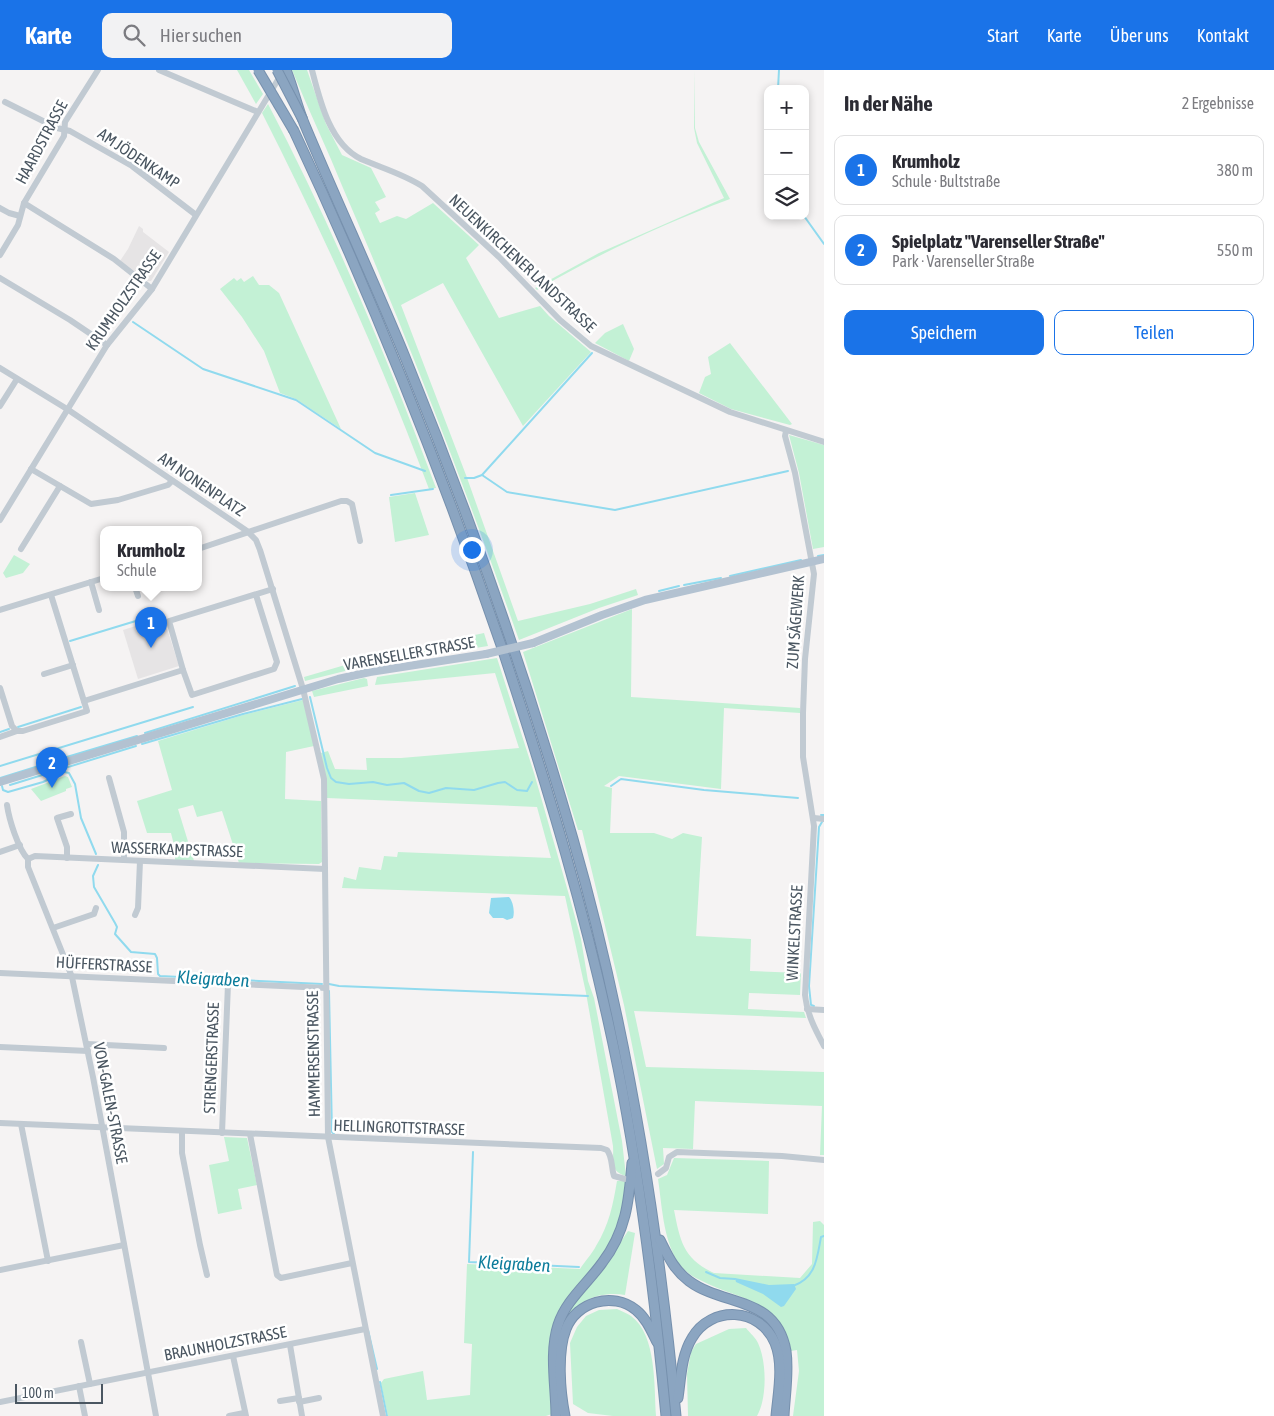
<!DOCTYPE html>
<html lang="de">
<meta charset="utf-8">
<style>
:root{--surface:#fff;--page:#f2f2f3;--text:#2b2b33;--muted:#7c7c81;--line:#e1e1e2;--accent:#1a73e8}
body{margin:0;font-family:"Asap Condensed",sans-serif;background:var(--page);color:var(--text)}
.controls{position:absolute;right:15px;top:15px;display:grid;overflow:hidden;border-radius:10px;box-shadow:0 2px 8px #0003}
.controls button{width:45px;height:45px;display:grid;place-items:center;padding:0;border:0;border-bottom:1px solid var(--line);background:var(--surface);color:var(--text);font:25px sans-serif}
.scale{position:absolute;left:15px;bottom:12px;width:88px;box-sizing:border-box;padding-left:5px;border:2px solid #4a5661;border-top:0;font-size:14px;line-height:18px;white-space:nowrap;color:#4a5661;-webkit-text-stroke:4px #fff;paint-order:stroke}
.you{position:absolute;left:471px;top:479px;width:18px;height:18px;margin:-12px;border:4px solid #fff;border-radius:50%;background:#1a73e8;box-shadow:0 0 0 8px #1a73e833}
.badge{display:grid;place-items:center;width:32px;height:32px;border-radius:50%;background:var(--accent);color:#fff;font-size:16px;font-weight:700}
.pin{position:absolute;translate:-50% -41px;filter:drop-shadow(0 1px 2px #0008)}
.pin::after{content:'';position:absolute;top:26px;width:18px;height:15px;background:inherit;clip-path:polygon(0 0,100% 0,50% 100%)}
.popup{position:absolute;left:100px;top:456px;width:102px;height:65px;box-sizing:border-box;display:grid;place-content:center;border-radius:10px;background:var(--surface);filter:drop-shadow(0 1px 4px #0005);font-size:16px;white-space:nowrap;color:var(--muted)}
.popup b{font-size:19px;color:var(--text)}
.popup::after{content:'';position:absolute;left:50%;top:100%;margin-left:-10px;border:10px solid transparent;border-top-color:var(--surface)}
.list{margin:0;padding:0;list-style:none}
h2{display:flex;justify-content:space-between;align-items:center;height:65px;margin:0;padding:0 20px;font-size:21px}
h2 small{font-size:16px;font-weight:400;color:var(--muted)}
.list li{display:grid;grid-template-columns:32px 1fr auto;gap:15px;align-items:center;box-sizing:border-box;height:70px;margin:0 10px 10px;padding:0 10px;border:1px solid var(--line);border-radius:10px}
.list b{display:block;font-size:19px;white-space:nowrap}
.list p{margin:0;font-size:16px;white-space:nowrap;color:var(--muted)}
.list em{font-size:16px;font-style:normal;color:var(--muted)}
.actions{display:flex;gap:10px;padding:15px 20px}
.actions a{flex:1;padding:11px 0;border:1px solid var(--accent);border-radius:10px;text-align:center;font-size:18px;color:var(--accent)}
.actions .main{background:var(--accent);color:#fff}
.icon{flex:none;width:28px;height:28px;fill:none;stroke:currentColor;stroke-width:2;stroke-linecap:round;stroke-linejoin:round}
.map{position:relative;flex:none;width:824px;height:1346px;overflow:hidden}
header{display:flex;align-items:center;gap:30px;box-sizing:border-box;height:70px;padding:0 25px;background:var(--accent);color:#fff}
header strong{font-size:24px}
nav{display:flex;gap:28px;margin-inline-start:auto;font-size:18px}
.search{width:350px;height:45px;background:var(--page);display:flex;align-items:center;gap:12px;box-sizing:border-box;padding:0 18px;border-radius:10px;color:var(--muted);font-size:19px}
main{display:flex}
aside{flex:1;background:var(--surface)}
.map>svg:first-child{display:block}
.education{fill:#e6e4e5}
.green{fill:#c3f1d5}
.water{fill:#90daee}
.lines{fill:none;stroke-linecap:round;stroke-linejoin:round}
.stream{stroke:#90daee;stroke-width:2}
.highway-casing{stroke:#7690ad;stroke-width:11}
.minor{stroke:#c1cad2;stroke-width:6}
.major{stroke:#b3c2d1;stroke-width:8}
.highway{stroke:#8ba5c1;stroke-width:9}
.highway-bridge-casing{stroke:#7690ad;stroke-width:11;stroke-linecap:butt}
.major-bridge{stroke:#b3c2d1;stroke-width:8}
.highway-bridge{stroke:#8ba5c1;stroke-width:9}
.labels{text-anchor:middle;stroke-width:5;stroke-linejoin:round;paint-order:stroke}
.street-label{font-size:16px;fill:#4a5661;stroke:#fff}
.water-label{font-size:18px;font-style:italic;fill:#0c7c9b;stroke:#fff}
</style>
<header>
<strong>Karte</strong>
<div class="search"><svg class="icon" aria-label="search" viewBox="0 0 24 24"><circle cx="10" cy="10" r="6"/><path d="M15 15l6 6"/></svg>Hier suchen</div>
<nav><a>Start</a><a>Karte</a><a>Über uns</a><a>Kontakt</a></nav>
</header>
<main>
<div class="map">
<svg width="824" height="1346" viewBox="0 0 824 1346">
<rect width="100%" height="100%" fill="#f5f3f3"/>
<!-- education -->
<g class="education">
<polygon points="139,156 143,159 143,162 169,182 151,211 146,211 120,191 128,179"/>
<polygon points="161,548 164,549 179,596 138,609 123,560"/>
</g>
<!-- green -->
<g class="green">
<polygon points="237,0 249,0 263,24 256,34"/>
<path d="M 292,0 L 307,0 L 326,54 L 342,85 L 371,98 L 386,127 L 375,132 L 380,140 L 375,143 L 380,153 L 397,146 L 406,149 L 433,133 L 479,175 L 466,188 L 499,248 L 540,236 L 549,246 L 591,282 L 523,356 L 443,213 L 401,235 L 466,405 L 518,551 L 590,534 L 636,519 L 638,525 L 599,538 L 519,570 C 465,417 407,266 343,118 C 327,78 308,39 292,0 Z"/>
<path d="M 695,0 L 695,58 L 699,72 L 730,129 C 663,154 598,184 537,220 L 535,218 L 599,183 L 724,128 L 697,73 L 694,58 Z"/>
<path d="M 268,34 C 333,158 387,287 436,418 L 429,419 C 381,290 324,165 262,43 Z"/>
<polygon points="253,206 259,215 269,215 279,223 341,359 296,329 280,323 264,281 242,247 220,219 234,208 237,211 241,208 244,212"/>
<polygon points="623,254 634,279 629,291 595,273 605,263"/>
<polygon points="730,273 792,354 790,355 731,339 699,323 705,307 711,304 708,287"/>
<polygon points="789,365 824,375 824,477 813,479 799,403"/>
<polygon points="415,423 429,465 395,472 389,427"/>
<polygon points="14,485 30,494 23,503 6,508 3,503"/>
<polygon points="632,539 631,627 800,638 800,643 724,638 721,719 619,706 604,716 612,718 610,763 654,763 672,769 683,763 702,767 696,866 751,869 750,901 801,903 800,925 749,923 748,939 804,942 806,948 634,941 646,997 824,1002 824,1085 820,1085 822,1036 695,1031 693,1079 663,1078 664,1094 657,1099 624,935 582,760 578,760 523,582"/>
<polygon points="484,563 488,576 369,595 305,611 304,607 369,588"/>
<path d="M 497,588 L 534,703 L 569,825 L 581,869 L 588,911 L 594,928 L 622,1071 L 626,1106 C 609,1101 614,1091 613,1076 L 586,923 L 565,826 L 342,818 L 344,807 L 356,810 L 359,797 L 381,800 L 384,786 L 397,787 L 398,782 L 551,788 L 537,737 L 327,728 L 321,683 L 328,681 L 335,699 L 367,700 L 366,688 L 401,688 L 519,678 L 495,603 L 375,615 L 377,607 Z"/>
<polygon points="364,608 367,609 368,616 314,627 312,621"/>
<polygon points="303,630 314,676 286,682 285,729 321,731 322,792 319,794 239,793 222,741 197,747 193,735 178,739 194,791 175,790 175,779 171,763 147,763 137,731 172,720 158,671 243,645"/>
<polygon points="65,706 68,707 72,717 66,719 66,721 41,731 31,719"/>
<polygon points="224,1067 247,1068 257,1115 238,1119 242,1139 218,1144 209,1095 229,1091"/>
<path d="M 674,1088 L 769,1091 L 768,1144 L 674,1140 C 680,1170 683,1189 714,1203 L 800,1208 L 812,1194 L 813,1152 L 820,1151 L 824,1155 L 824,1346 L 793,1346 L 799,1301 L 797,1280 L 791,1281 C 779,1228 740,1231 700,1210 C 691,1206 682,1199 677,1191 C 663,1167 662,1136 658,1109 L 667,1105 Z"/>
<path d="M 617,1111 L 626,1111 L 622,1146 L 609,1176 L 599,1192 L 576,1218 L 562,1237 L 552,1344 L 546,1346 L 388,1346 L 381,1313 L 384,1309 L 423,1301 L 427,1330 L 470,1325 L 472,1274 L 464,1273 L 467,1194 L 580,1199 C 585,1191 592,1184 596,1176 C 609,1155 613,1135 617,1111 Z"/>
<path d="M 628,1161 L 635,1163 L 625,1225 C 602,1221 578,1229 566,1250 L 563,1249 L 571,1234 L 604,1197 Z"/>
<path d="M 617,1239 C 621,1241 627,1243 631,1246 C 657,1265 654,1317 656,1346 L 613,1346 L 588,1343 L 573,1334 L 570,1273 L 577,1257 L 586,1246 L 599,1240 Z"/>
<path d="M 746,1258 C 750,1263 756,1268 758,1273 C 767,1292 767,1329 757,1346 L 688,1346 L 687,1304 L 691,1282 L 696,1274 L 729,1259 Z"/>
</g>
<!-- water -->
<g class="water">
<path d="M 509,827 C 513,831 515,842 513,848 L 507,850 L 503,848 L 493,848 L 489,843 L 491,828 Z"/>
<polygon points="735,1208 769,1215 794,1214 796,1219 784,1236 781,1237 763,1224 736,1212"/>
</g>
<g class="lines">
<!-- stream -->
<g class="stream">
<polyline points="778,19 779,0"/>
<polyline points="804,146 824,174"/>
<polyline points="133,252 203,299 296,330 375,383 425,401"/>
<polyline points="482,405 507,422 615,440 788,401"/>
<polyline points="465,408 474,408 482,405 592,283"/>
<polyline points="391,425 433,419"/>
<polyline points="818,486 824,485"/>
<polyline points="730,506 801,490"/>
<polyline points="684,515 721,508"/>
<polyline points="659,521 679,516"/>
<polyline points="70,571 162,543"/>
<polyline points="310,627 327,698 331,708 336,712 349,714 373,712 387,715 404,713 419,721 429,723 446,718 474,720 498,713 505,712 517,720 527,721 532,712"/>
<polyline points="18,657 81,637"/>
<polyline points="0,662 9,659"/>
<polyline points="145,663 295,616"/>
<polyline points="142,674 243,644 302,629"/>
<polyline points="50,692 137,666"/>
<polyline points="0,696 193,637"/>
<polyline points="0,708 42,695"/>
<polyline points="10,715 136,676"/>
<polyline points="2,716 3,720 8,722 43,712 64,702 69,703 75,714 81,748 96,784"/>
<polyline points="611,716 621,709 704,720 798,728"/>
<polyline points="821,745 824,745"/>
<polyline points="98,795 93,806 94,817 115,853 117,857 115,864 131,882 155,884 157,888 158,904 160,906 322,914"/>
<polyline points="329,914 339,916 588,926"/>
<polyline points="329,921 332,1062 334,1064"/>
<polyline points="814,936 811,935 809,916 819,757 822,752"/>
<polyline points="473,1082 469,1192 579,1197"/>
<polyline points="706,1202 720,1208 735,1209"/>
<path d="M 793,1216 C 816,1208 817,1188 821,1167 L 824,1166"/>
<polyline points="368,1260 377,1299"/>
<polyline points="380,1312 387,1346"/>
</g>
<defs>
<g id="highway">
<path d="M 286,0 C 293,17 297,36 304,53 C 337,132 373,209 405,287 C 469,444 526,606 573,769 C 627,957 658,1151 676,1346"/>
<path d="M 294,61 C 373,229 441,400 501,575 C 547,714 589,854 618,998 C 641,1113 655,1229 666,1346"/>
<path d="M 660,1170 C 668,1186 674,1200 689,1211 C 724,1237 776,1225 786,1281 C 789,1302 785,1325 784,1346"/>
<path d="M 678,1328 C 681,1308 681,1286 692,1268 C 711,1235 760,1237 775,1273 C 784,1295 778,1323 776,1346"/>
<path d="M 556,1346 C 556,1317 549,1283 558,1255 C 566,1230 587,1214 602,1193 C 626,1162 629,1131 632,1093"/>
<path d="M 565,1346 C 560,1321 557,1282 566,1259 C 576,1232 613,1221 636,1240 C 646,1248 651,1260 657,1272"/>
</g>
</defs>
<!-- highway casing -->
<use href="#highway" class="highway-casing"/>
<!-- minor -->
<g class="minor">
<polyline points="159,0 258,42"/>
<path d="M 312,0 C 320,31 330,74 361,89 C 382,98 403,104 422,116 L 499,187 L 560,250 L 591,276 L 730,342 L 824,372"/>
<polyline points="5,32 57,58 70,61 132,96 196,145"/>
<polyline points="24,133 114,189 152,219"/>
<polyline points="0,138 9,143 20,146"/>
<polyline points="0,185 18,155 24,133 64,66 65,52 98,0"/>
<polyline points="0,208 70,250 107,275"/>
<polyline points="0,298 67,339 247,461 256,470 260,480 303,619 324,709 328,1067 383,1346"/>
<polyline points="0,336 17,309"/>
<path d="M 786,361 L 785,366 L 795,403 L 814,504 L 805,589 L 803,643 L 803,687 L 814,756 L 805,925 C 807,944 815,959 824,976"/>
<polyline points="31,399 91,434 118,430 168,415 172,411"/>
<polyline points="0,450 107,275 152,219 282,3"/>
<polyline points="21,479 60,416"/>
<polyline points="198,479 341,431 347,431 352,434 360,471"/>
<polyline points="91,512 99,540"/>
<polyline points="135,517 138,526"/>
<polyline points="256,525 277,592 274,599 192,625 183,600 169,551 273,519"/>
<polyline points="0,540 104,508"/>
<polyline points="44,604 73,595"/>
<polyline points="0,618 12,656 17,661 23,661 87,641 51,525"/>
<polyline points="84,631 183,600"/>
<polyline points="0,667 17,661"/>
<polyline points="109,708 124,762 124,790"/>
<path d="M 7,735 C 9,749 18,779 28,789 L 28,797 L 72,907 L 93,1007 L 156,1346"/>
<polyline points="814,748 824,749"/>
<polyline points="0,782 20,775"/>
<polyline points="67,788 67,777 57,748 71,744"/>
<polyline points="28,789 35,786 325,799"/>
<polyline points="135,845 138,838 140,791"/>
<polyline points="53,858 94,844 96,838"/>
<polyline points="0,903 326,918"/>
<polyline points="807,939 824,940"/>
<polyline points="87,974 164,978"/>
<polyline points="0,977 88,981"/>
<path d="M 0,1053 L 601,1078 L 607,1080 C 613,1088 611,1097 614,1106 L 625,1109"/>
<polyline points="21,1054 48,1191"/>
<polyline points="182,1061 182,1083 200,1175 207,1205"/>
<polyline points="222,1063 228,914"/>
<polyline points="250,1064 277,1205 281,1208 352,1193"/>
<polyline points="658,1104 666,1098 669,1087 677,1082 782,1086 824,1090"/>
<polyline points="0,1200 124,1175"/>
<polyline points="81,1272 90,1314"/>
<polyline points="290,1275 302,1346"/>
<polyline points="233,1286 246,1346"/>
<polyline points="79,1316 85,1346"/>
<polyline points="280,1331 299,1328"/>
<polyline points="0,1332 365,1259"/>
<polyline points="299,1332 319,1328"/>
<polyline points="229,1346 244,1343"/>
</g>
<!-- major -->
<g class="major">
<polyline points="533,573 602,545 645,530 824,489"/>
<polyline points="0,712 338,609 370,602 486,584"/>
</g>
<!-- highway -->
<use href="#highway" class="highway"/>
<defs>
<g id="highway-bridge">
<polyline points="258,0 294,61"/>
<polyline points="277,0 303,50"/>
</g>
</defs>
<!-- highway-bridge casing -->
<use href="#highway-bridge" class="highway-bridge-casing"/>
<!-- major-bridge -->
<polyline class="major-bridge" points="486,584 533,573"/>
<!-- highway-bridge -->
<use href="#highway-bridge" class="highway-bridge"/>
</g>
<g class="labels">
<!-- street labels -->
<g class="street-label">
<text transform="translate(41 72) rotate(-62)" y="6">HAARDSTRASSE</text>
<text transform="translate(139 88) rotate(34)" y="6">AM JÖDENKAMP</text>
<text transform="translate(523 193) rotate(43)" y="6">NEUENKIRCHENER LANDSTRASSE</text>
<text transform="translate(123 230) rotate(-55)" y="6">KRUMHOLZSTRASSE</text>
<text transform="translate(202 414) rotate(34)" y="6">AM NONENPLATZ</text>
<text transform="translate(795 552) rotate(-86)" y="6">ZUM SÄGEWERK</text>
<text transform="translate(409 583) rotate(-10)" y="6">VARENSELLER STRASSE</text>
<text transform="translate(177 779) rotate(2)" y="6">WASSERKAMPSTRASSE</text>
<text transform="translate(794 863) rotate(-87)" y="6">WINKELSTRASSE</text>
<text transform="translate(104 894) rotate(3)" y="6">HÜFFERSTRASSE</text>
<text transform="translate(313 984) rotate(-91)" y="6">HAMMERSENSTRASSE</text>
<text transform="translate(211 988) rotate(-88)" y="6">STRENGERSTRASSE</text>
<text transform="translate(111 1033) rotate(79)" y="6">VON-GALEN-STRASSE</text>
<text transform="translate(399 1057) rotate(2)" y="6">HELLINGROTTSTRASSE</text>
<text transform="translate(225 1273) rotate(-11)" y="6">BRAUNHOLZSTRASSE</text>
</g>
<!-- water labels -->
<g class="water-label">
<text transform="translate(213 909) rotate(3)" y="6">Kleigraben</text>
<text transform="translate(514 1194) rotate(3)" y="6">Kleigraben</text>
</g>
</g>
</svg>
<div class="controls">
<button>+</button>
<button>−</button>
<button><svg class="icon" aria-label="layers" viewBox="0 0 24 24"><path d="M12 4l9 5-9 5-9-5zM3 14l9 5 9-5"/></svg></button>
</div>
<div class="scale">100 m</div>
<div class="you"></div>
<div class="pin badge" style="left:151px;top:578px">1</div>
<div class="popup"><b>Krumholz</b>Schule</div>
<div class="pin badge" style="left:52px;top:718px">2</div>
</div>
<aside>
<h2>In der Nähe<small>2 Ergebnisse</small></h2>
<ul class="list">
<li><span class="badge">1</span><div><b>Krumholz</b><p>Schule · Bultstraße</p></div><em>380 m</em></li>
<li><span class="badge">2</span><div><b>Spielplatz &quot;Varenseller Straße&quot;</b><p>Park · Varenseller Straße</p></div><em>550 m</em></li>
</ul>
<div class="actions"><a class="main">Speichern</a><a>Teilen</a></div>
</aside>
</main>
